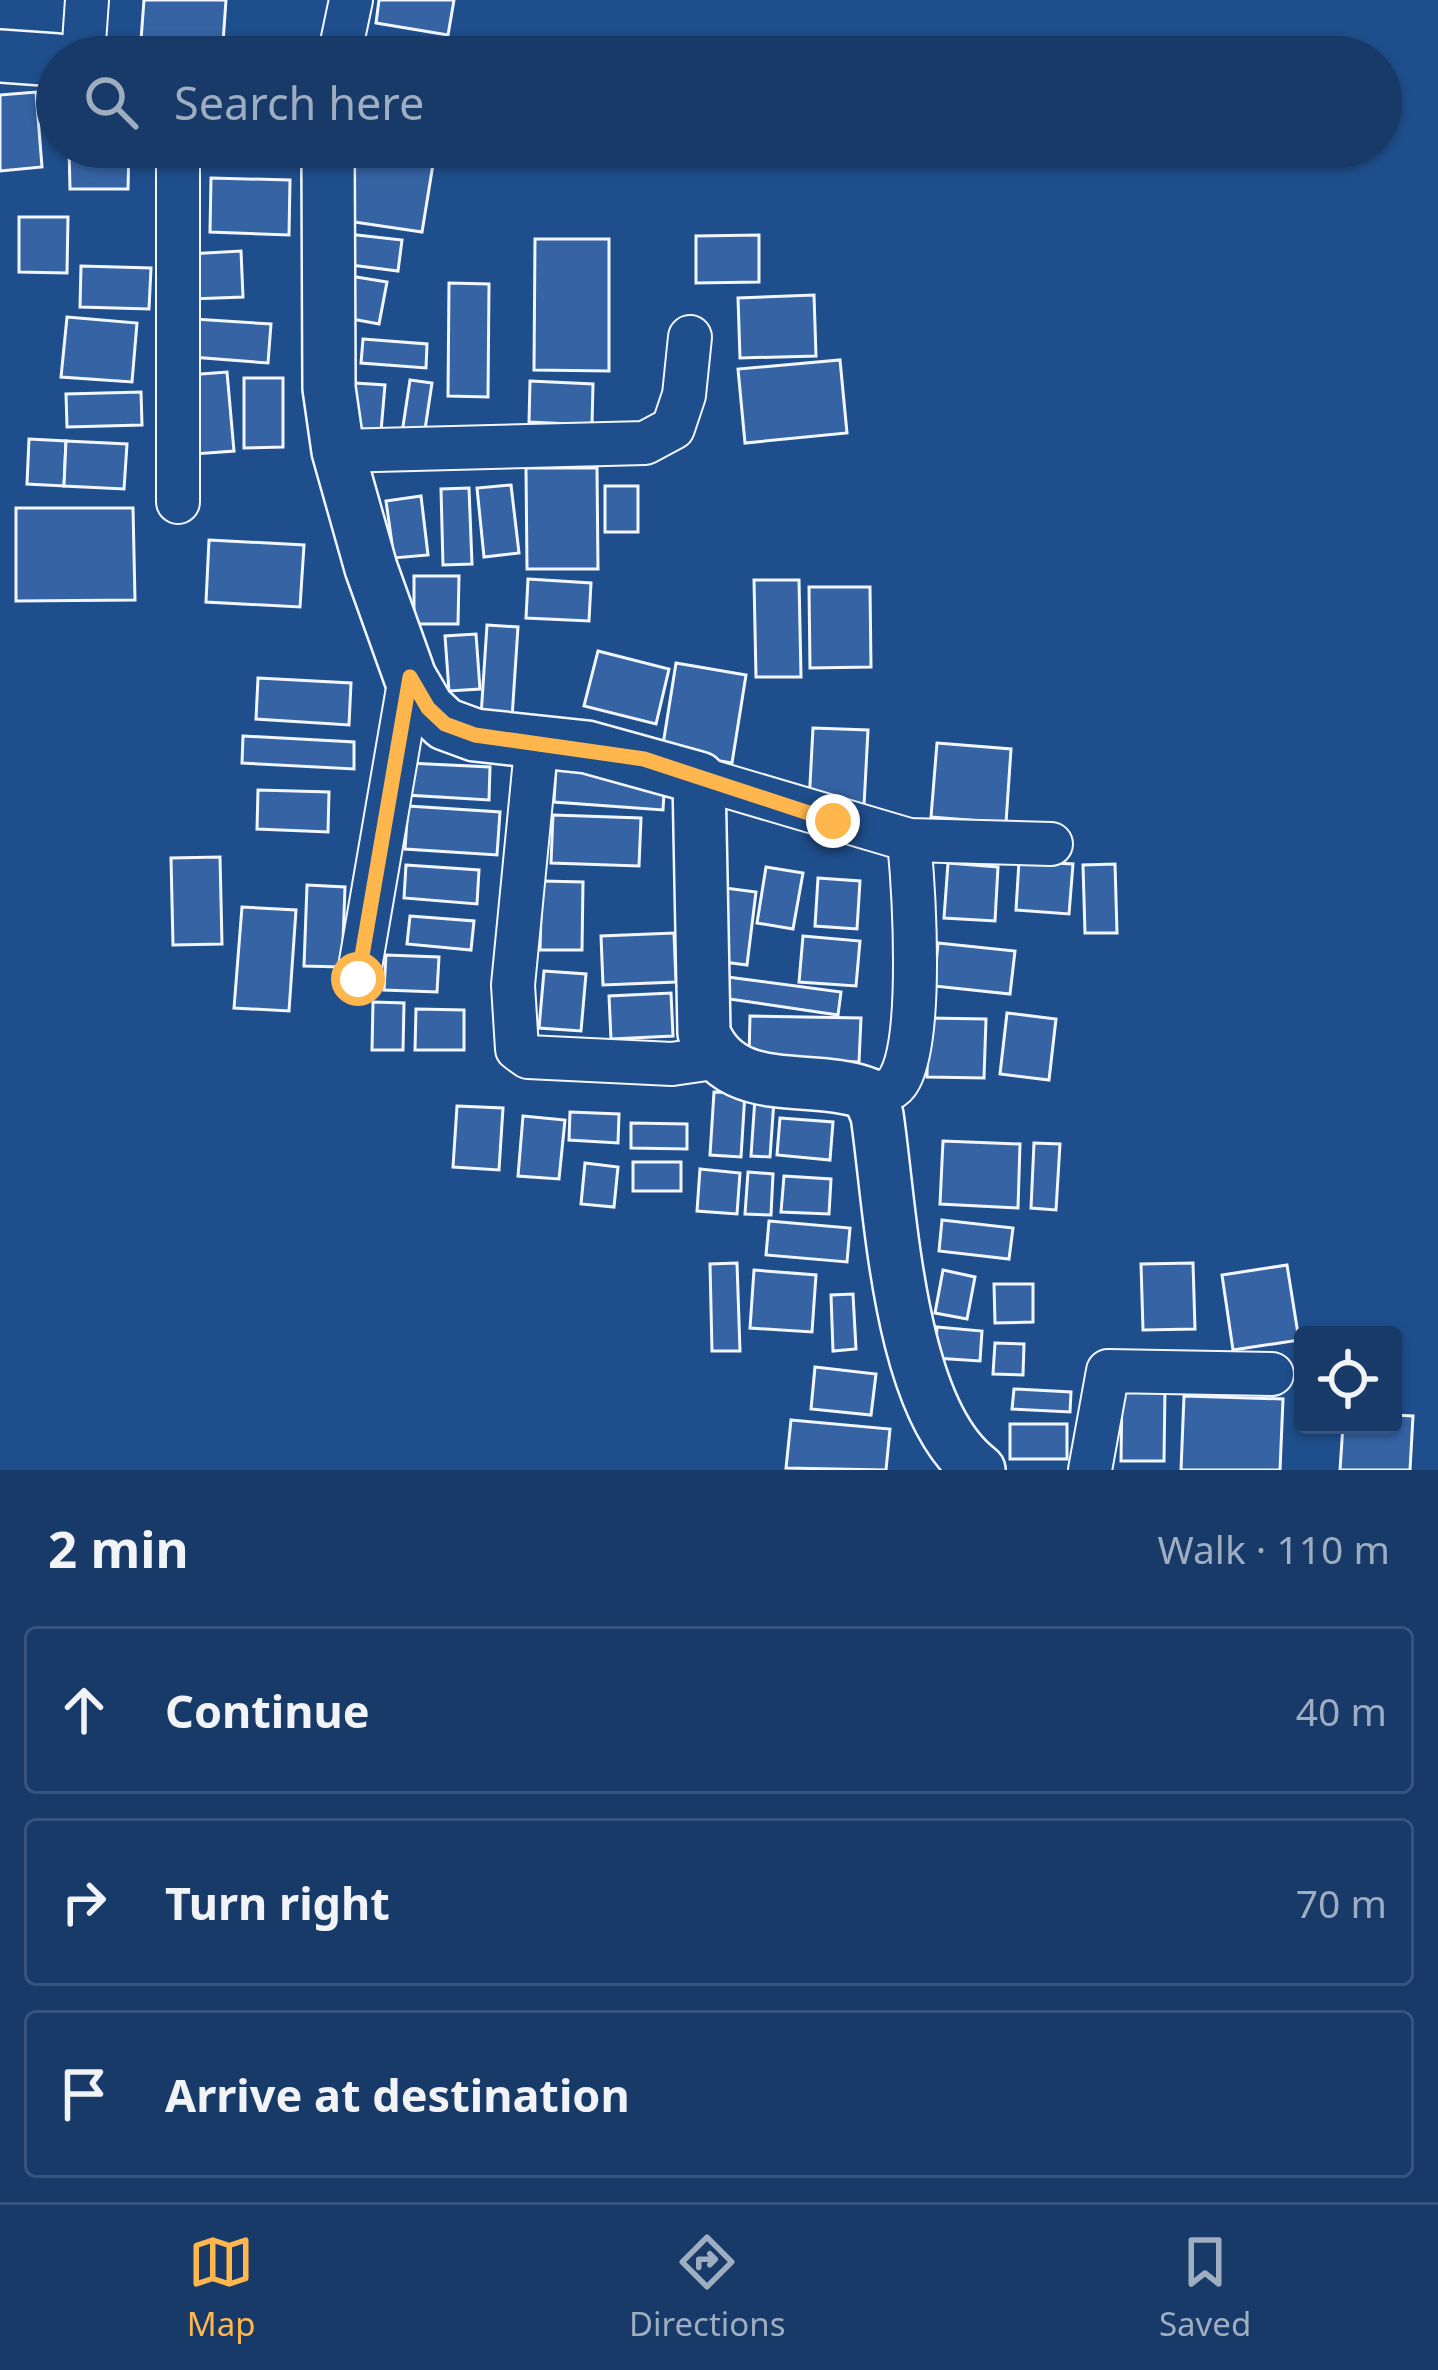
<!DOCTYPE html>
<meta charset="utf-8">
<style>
:root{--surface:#173a69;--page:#20416f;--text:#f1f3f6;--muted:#9eadc0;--line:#36547d;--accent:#ffb74d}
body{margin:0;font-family:"Noto Sans",sans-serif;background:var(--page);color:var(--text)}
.controls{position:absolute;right:36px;bottom:36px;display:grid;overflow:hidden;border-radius:12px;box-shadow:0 3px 9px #0004}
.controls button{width:108px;height:108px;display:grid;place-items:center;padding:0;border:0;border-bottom:3px solid var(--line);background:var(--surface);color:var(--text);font:60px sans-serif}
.stop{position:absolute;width:36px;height:36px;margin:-27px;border:9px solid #ffb74d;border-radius:50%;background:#fff}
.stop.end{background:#ffb74d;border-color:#fff;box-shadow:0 3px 12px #0008}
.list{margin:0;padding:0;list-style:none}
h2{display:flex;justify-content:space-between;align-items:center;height:156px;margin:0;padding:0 48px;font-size:51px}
h2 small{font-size:39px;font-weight:400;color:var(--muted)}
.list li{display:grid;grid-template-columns:78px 1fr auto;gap:36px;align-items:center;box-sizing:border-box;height:168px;margin:0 24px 24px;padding:0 24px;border:3px solid var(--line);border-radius:12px}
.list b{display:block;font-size:45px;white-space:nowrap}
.list em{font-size:39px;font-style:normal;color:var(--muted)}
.icon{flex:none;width:66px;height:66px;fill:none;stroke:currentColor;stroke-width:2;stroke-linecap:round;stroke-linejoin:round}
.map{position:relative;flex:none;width:1438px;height:1470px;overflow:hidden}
.search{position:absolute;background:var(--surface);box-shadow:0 3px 9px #0004;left:36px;right:36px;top:36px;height:132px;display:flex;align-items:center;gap:30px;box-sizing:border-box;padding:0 42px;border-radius:66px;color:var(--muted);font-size:45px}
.sheet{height:732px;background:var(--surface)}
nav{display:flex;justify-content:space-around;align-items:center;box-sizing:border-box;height:168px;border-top:3px solid var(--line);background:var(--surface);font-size:33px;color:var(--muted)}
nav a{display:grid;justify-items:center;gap:6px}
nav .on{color:var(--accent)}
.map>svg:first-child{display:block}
.building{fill:#3563a3;stroke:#f2f6ff;stroke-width:3}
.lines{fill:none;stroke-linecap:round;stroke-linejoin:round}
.minor-casing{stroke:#f2f6ff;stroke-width:46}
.tertiary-casing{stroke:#f2f6ff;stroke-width:56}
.minor{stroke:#1f4e8c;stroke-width:42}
.tertiary{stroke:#1f4e8c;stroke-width:51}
.route{stroke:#ffb74d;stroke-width:15}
</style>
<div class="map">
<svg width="1438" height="1470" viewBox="0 0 1438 1470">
<rect width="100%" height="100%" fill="#1f4e8c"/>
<!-- building -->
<g class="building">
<polygon points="144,0 226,0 222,57 140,53"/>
<polygon points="379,0 454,0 448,35 376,23"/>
<polygon points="355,38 460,56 460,57 352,57"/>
<polygon points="36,92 42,167 0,171 0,95"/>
<polygon points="69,147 129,147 128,189 70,189"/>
<polygon points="344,147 434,158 422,232 334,219"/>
<polygon points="211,178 290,180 289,235 210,232"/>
<polygon points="19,217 68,217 67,273 19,272"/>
<polygon points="339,233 402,240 398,271 335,263"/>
<polygon points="759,235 759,282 696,283 696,236"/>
<polygon points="535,239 609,239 609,371 534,370"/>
<polygon points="241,251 243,297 191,299 189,254"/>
<polygon points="81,266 151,268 149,309 80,307"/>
<polygon points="344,275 387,282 379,324 336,316"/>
<polygon points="449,283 489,284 488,397 448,396"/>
<polygon points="814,295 816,356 740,358 738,298"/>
<polygon points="67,317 137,323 132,382 61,377"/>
<polygon points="194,319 271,324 268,363 192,357"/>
<polygon points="363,339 427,344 426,368 361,363"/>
<polygon points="840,360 847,433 745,443 738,369"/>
<polygon points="227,372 234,451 195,454 188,375"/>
<polygon points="244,378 283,378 283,447 244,448"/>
<polygon points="410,380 432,383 424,436 402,433"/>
<polygon points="530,381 593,384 592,425 529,422"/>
<polygon points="355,383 385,385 381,431 352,428"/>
<polygon points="141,392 142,425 67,427 66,394"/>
<polygon points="29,439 66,441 64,486 27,484"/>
<polygon points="66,441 127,444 124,489 64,486"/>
<polygon points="526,468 597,468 598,569 527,569"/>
<polygon points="511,485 519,553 484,557 477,488"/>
<rect x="605" y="486" width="33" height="46"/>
<polygon points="469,488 472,564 443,565 441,489"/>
<polygon points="421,496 428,555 394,558 386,501"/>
<polygon points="16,508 133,508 135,600 16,601"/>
<polygon points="209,540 304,545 300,607 206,602"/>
<polygon points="414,576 459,576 458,624 414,624"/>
<polygon points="528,579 591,583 589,621 526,618"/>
<polygon points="754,580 799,580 801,677 756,677"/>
<polygon points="809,587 870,587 871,667 810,668"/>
<polygon points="487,625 518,627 512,718 481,716"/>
<polygon points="476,634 480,689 449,691 445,636"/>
<polygon points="598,651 669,669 656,724 584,706"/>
<polygon points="676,663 746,675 732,763 662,751"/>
<polygon points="258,678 351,683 349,725 256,719"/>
<polygon points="813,728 868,730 864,806 809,803"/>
<polygon points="243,736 354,742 354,769 242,763"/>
<polygon points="937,743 1011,749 1006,823 931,817"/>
<polygon points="408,763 490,767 489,800 406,795"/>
<polygon points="556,768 665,776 663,810 554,802"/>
<polygon points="258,790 329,792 328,832 257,829"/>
<polygon points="408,806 500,812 497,855 405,849"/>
<polygon points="553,815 641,818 639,866 551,863"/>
<polygon points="220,857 222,944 173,945 171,858"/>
<polygon points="1019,861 1073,864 1069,914 1016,910"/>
<polygon points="948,863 998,867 995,921 944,918"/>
<polygon points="1115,864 1117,933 1085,933 1083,865"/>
<polygon points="406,865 479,870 477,904 404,898"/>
<polygon points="766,867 803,873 793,929 757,923"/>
<polygon points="818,878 860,881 857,929 815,926"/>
<polygon points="542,881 583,882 582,950 540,950"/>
<polygon points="307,885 345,887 342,967 304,966"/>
<polygon points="710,886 756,892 747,965 700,959"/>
<polygon points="242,907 296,910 289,1011 234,1008"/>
<polygon points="410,916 474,921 471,950 407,944"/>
<polygon points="674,933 676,982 603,985 601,936"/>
<polygon points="803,936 860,941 856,986 799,982"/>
<polygon points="938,943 1015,951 1010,994 934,986"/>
<polygon points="386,955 439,957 437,992 384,990"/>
<polygon points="544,971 586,974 581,1031 539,1028"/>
<polygon points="712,975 841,992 838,1015 709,996"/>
<polygon points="671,993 673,1036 611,1039 609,996"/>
<polygon points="373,1002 404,1003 403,1050 372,1050"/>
<polygon points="416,1009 464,1010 464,1050 415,1050"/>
<polygon points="1007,1013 1056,1019 1049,1080 1000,1074"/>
<polygon points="750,1016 861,1018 859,1062 749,1058"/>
<polygon points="928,1018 986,1019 984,1078 927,1077"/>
<polygon points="714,1092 745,1093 741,1157 710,1155"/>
<polygon points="755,1098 774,1100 770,1157 751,1156"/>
<polygon points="457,1106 503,1108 499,1170 453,1167"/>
<polygon points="570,1112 619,1114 618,1143 569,1140"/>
<polygon points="523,1116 565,1120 559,1179 518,1176"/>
<polygon points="780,1118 833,1122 830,1160 777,1155"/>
<polygon points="631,1123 687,1124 687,1149 631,1148"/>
<polygon points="943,1141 1020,1144 1018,1208 940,1204"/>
<polygon points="1034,1143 1060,1144 1056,1210 1031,1208"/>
<rect x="633" y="1162" width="48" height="29"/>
<polygon points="585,1163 618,1167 614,1207 581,1204"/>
<polygon points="700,1169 740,1173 737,1214 697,1211"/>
<polygon points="748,1172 773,1174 771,1215 745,1214"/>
<polygon points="784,1176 831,1179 829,1214 781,1212"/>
<polygon points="942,1220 1013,1228 1009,1259 939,1251"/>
<polygon points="769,1221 850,1228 847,1262 766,1255"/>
<polygon points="737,1263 740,1351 712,1351 710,1264"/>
<polygon points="1193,1263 1195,1329 1143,1330 1141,1264"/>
<polygon points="1287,1265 1299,1340 1233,1350 1222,1275"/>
<polygon points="754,1270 816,1275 812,1332 750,1328"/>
<polygon points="943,1270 975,1277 967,1319 935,1313"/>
<polygon points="994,1284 1033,1284 1033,1322 995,1323"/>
<polygon points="853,1294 856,1349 833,1351 831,1295"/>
<polygon points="937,1327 982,1331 980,1361 935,1358"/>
<polygon points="995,1343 1024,1344 1023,1375 993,1374"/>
<polygon points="815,1367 876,1374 871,1415 811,1409"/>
<polygon points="1122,1387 1165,1387 1164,1461 1121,1461"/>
<polygon points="1014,1389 1071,1392 1070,1412 1012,1409"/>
<polygon points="1184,1396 1283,1399 1280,1470 1181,1470"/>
<polygon points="1393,1415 1413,1416 1410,1470 1340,1470 1343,1425 1393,1425"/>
<polygon points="791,1420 890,1429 886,1470 786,1468"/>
<rect x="1010" y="1424" width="57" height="35"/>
</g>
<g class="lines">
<defs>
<g id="minor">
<polyline points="83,57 87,0"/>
<polyline points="339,57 351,0"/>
<polyline points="178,147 178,502"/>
<polyline points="338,451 645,443 673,428 684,395 690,337"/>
<polyline points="537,739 513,985 517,1049 528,1057 672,1064 720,1057"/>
<polyline points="699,778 909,840 1051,844"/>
<polyline points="358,979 410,677"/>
<path d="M 868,1094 C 881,1092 893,1092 900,1078 C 923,1035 914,892 909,840"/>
<polyline points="1090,1470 1108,1371 1272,1374"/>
</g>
<g id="tertiary">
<polyline points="0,56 57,60"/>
<path d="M 328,147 L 329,388 L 338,451 L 371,568 L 410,677 L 428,708 L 445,724 L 475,735 L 587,747 L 699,778 L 704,1033 C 731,1101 814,1072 868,1094 L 877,1115 C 891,1210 898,1409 979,1470"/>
</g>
</defs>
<!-- minor casing -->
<use href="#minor" class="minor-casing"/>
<!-- tertiary casing -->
<use href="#tertiary" class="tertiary-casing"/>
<!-- minor -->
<use href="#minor" class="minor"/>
<!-- tertiary -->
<use href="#tertiary" class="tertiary"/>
</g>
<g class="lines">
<!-- route -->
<polyline class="route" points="358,979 410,677 428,708 445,724 475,735 644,759 833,821"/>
</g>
</svg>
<div class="controls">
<button><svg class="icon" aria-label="locate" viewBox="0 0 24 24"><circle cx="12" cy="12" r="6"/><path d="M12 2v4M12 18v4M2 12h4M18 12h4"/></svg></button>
</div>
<div class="stop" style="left:358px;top:979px"></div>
<div class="stop end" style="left:833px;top:821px"></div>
<div class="search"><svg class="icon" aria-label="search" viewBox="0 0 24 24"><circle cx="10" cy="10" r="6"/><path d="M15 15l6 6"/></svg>Search here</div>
</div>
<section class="sheet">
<h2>2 min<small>Walk · 110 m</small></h2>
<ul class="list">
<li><svg class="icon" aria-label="ahead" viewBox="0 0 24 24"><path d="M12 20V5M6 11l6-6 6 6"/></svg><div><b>Continue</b></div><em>40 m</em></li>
<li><svg class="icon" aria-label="right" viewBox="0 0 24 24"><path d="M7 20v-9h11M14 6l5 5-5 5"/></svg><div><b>Turn right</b></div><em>70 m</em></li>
<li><svg class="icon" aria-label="arrive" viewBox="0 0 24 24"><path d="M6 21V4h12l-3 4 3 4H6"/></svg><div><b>Arrive at destination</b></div></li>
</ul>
</section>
<nav>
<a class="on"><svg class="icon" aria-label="map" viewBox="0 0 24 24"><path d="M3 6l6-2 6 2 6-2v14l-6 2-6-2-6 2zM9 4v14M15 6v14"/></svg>Map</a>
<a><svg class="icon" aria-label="directions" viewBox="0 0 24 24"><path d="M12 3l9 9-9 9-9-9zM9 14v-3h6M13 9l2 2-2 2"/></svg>Directions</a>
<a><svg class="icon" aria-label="saved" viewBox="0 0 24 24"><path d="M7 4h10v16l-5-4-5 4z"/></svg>Saved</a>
</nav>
